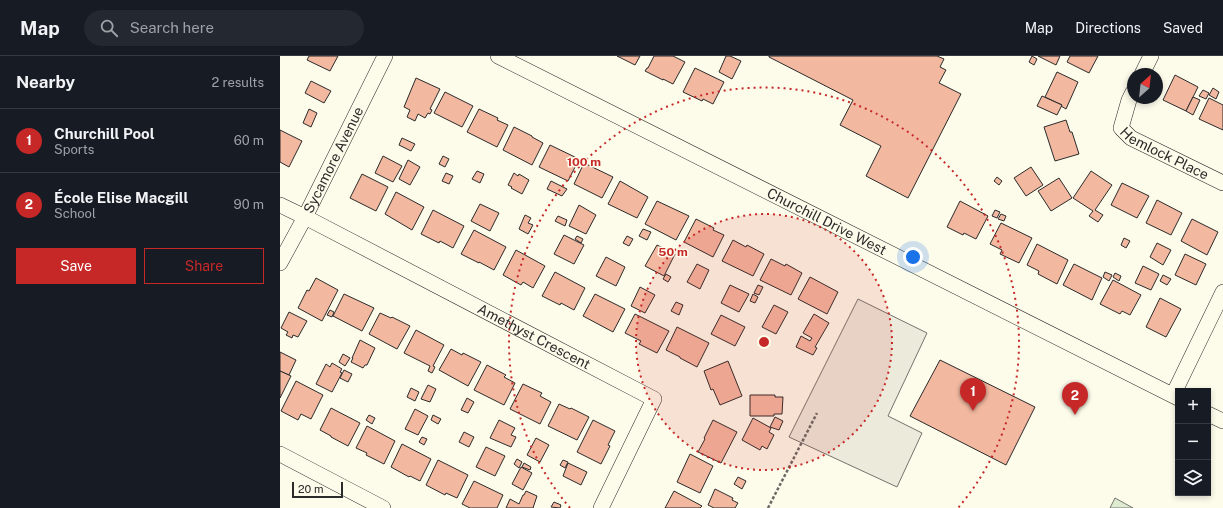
<!DOCTYPE html>
<meta charset="utf-8">
<style>
:root{--surface:#171b24;--page:#242831;--text:#f1f3f6;--muted:#9ea1a6;--line:#363941;--accent:#c62828}
body{margin:0;font-family:"Public Sans",sans-serif;background:var(--page);color:var(--text)}
.controls{position:absolute;right:12px;bottom:12px;display:grid;overflow:hidden;border-radius:0px;box-shadow:0 2px 6px #0003}
.controls button{width:36px;height:36px;display:grid;place-items:center;padding:0;border:0;border-bottom:1px solid var(--line);background:var(--surface);color:var(--text);font:20px sans-serif}
.compass{position:absolute;left:847px;top:12px;width:36px;height:36px;border-radius:50%;background:var(--surface);box-shadow:0 2px 6px #0003;rotate:27deg}
.scale{position:absolute;left:12px;bottom:10px;width:51px;box-sizing:border-box;padding-left:4px;border:2px solid #2b2b2b;border-top:0;font-size:11px;line-height:14px;white-space:nowrap;color:#2b2b2b;-webkit-text-stroke:3px #fdfbea;paint-order:stroke}
.you{position:absolute;left:633px;top:201px;width:14px;height:14px;margin:-10px;border:3px solid #fff;border-radius:50%;background:#1a73e8;box-shadow:0 0 0 6px #1a73e833}
.badge{display:grid;place-items:center;width:26px;height:26px;border-radius:50%;background:var(--accent);color:#fff;font-size:13px;font-weight:700}
.pin{position:absolute;translate:-50% -33px;filter:drop-shadow(0 1px 2px #0008)}
.pin::after{content:'';position:absolute;top:21px;width:14px;height:12px;background:inherit;clip-path:polygon(0 0,100% 0,50% 100%)}
.list{margin:0;padding:0;list-style:none}
h2{display:flex;justify-content:space-between;align-items:center;height:52px;margin:0;padding:0 16px;font-size:17px}
h2 small{font-size:13px;font-weight:400;color:var(--muted)}
.list li{display:grid;grid-template-columns:26px 1fr auto;gap:12px;align-items:center;box-sizing:border-box;height:64px;padding:0 16px;border-top:1px solid var(--line)}
.list b{display:block;font-size:15px;white-space:nowrap}
.list p{margin:0;font-size:13px;white-space:nowrap;color:var(--muted)}
.list em{font-size:13px;font-style:normal;color:var(--muted)}
.actions{display:flex;gap:8px;padding:12px 16px}
.actions a{flex:1;padding:9px 0;border:1px solid var(--accent);border-radius:0px;text-align:center;font-size:14px;color:var(--accent)}
.actions .main{background:var(--accent);color:#fff}
.icon{flex:none;width:22px;height:22px;fill:none;stroke:currentColor;stroke-width:2;stroke-linecap:round;stroke-linejoin:round}
.map{position:relative;flex:none;width:943px;height:452px;overflow:hidden}
header{display:flex;align-items:center;gap:24px;box-sizing:border-box;height:56px;padding:0 20px;background:var(--surface);border-bottom:1px solid var(--line)}
header strong{font-size:19px}
nav{display:flex;gap:22px;margin-inline-start:auto;font-size:14px}
.search{width:280px;height:36px;background:var(--page);display:flex;align-items:center;gap:10px;box-sizing:border-box;padding:0 14px;border-radius:22px;color:var(--muted);font-size:15px}
main{display:flex}
aside{flex:1;background:var(--surface)}
.map>svg:first-child{display:block}
.green{fill:#deebd1;stroke:#74746e}
.parking{fill:#eceadb;stroke:#74746e}
.building{fill:#f2b8a0;stroke:#2b2b2b}
.lines{fill:none;stroke-linecap:round;stroke-linejoin:round}
.street-casing{stroke:#2b2b2b;stroke-width:16}
.path{stroke:#6a6964;stroke-width:2.5;stroke-dasharray:3 2;stroke-linecap:butt}
.street{stroke:#fdfbea;stroke-width:15}
.ring{fill:none;stroke:#c62828;stroke-width:2;stroke-dasharray:2 4}
.labels{text-anchor:middle;stroke-width:3;stroke-linejoin:round;paint-order:stroke}
.street-label{font-size:14px;fill:#2b2b2b;stroke:#fdfbea}
.centre{fill:#c62828;stroke:#fdfbea;stroke-width:2}
.ring-label{font-size:12px;text-anchor:middle;font-weight:bold;fill:#c62828;stroke:#fdfbea;stroke-width:3;stroke-linejoin:round;paint-order:stroke}
</style>
<header>
<strong>Map</strong>
<div class="search"><svg class="icon" aria-label="search" viewBox="0 0 24 24"><circle cx="10" cy="10" r="6"/><path d="M15 15l6 6"/></svg>Search here</div>
<nav><a>Map</a><a>Directions</a><a>Saved</a></nav>
</header>
<main>
<aside>
<h2>Nearby<small>2 results</small></h2>
<ul class="list">
<li><span class="badge">1</span><div><b>Churchill Pool</b><p>Sports</p></div><em>60 m</em></li>
<li><span class="badge">2</span><div><b>École Elise Macgill</b><p>School</p></div><em>90 m</em></li>
</ul>
<div class="actions"><a class="main">Save</a><a>Share</a></div>
</aside>
<div class="map">
<svg width="943" height="452" viewBox="0 0 943 452">
<rect width="100%" height="100%" fill="#fdfbea"/>
<!-- green -->
<polygon class="green" points="835,442 853,452 830,452"/>
<!-- parking -->
<polygon class="parking" points="578,243 647,277 608,360 642,377 617,431 509,381"/>
<!-- building -->
<g class="building">
<polygon points="29,0 58,0 50,15 27,4"/>
<polygon points="337,0 360,0 355,9"/>
<polygon points="374,0 393,0 405,6 393,28 383,23 383,24 365,15 367,12 368,12"/>
<polygon points="446,0 450,0 461,5 452,23 439,16"/>
<polygon points="489,0 657,0 664,3 660,11 666,14 659,27 681,38 628,142 586,120 601,90 560,69 573,44 489,1"/>
<polygon points="752,0 757,3 754,9 749,6"/>
<polygon points="758,0 780,0 776,9"/>
<polygon points="790,0 818,0 809,17 787,6"/>
<polygon points="415,12 444,26 433,48 423,43 422,45 403,36"/>
<polygon points="777,16 798,26 786,53 781,50 782,49 765,41"/>
<polygon points="895,19 918,31 906,55 883,44"/>
<polygon points="136,22 160,33 150,53 152,54 150,58 148,57 145,62 138,58 135,65 127,61 130,54 124,51"/>
<polygon points="31,25 51,35 44,47 25,37"/>
<polygon points="933,32 939,36 936,43 929,39"/>
<polygon points="923,34 929,37 926,43 919,40"/>
<polygon points="165,36 193,50 182,71 154,57"/>
<polygon points="762,40 782,49 777,59 757,50"/>
<polygon points="913,41 920,44 913,59 906,55"/>
<polygon points="929,42 943,49 943,74 919,63"/>
<polygon points="29,53 37,57 31,71 23,67"/>
<polygon points="199,53 218,62 217,64 228,69 217,91 187,76"/>
<polygon points="786,64 790,76 792,76 799,98 775,105 764,71"/>
<polygon points="234,71 252,80 252,81 263,87 252,109 223,94"/>
<polygon points="0,74 22,85 9,111 0,106"/>
<polygon points="122,82 135,88 131,95 119,89"/>
<polygon points="270,89 299,103 288,125 259,111"/>
<polygon points="103,100 122,110 113,126 95,117"/>
<polygon points="163,100 169,103 165,111 159,108"/>
<polygon points="128,104 140,111 130,129 119,123"/>
<polygon points="304,107 333,121 322,142 294,128"/>
<polygon points="751,111 763,129 746,140 734,122"/>
<polygon points="197,115 204,118 200,127 192,123"/>
<polygon points="811,115 832,129 815,154 823,159 818,166 809,160 813,155 793,142"/>
<polygon points="166,117 173,120 169,128 162,125"/>
<polygon points="234,117 238,120 239,118 249,124 242,138 231,132 232,131 228,129"/>
<polygon points="82,118 108,131 96,155 70,142"/>
<polygon points="717,121 722,125 719,129 714,125"/>
<polygon points="779,122 792,142 771,155 758,135"/>
<polygon points="271,125 287,133 282,140 267,133"/>
<polygon points="340,125 368,141 357,162 328,148"/>
<polygon points="842,127 869,140 857,162 831,149"/>
<polygon points="116,136 144,151 132,174 105,158"/>
<polygon points="877,144 902,157 891,179 866,167"/>
<polygon points="377,145 409,160 396,184 365,168"/>
<polygon points="680,145 708,160 696,183 684,177 683,179 667,171"/>
<polygon points="200,148 219,157 210,175 191,165"/>
<polygon points="299,149 316,159 306,178 289,170"/>
<polygon points="153,154 184,170 173,192 160,185 159,187 141,178"/>
<polygon points="715,154 720,156 717,162 712,160"/>
<polygon points="721,158 726,160 724,165 718,163"/>
<polygon points="245,159 251,162 248,167 253,169 248,178 239,173"/>
<polygon points="278,160 287,164 285,170 275,165"/>
<polygon points="416,163 434,172 433,174 444,179 433,201 404,186"/>
<polygon points="912,163 938,176 927,199 901,185"/>
<polygon points="721,167 752,182 739,207 720,198 722,194 710,188"/>
<polygon points="363,173 371,176 367,184 359,180"/>
<polygon points="194,174 226,191 214,214 199,206 199,207 181,198"/>
<polygon points="284,179 304,189 294,208 274,198"/>
<polygon points="297,180 303,183 301,187 295,183"/>
<polygon points="347,180 353,183 349,190 343,187"/>
<polygon points="844,182 850,185 846,192 841,189"/>
<polygon points="453,184 466,191 467,189 484,198 473,220 442,205"/>
<polygon points="877,187 891,194 883,209 870,201"/>
<polygon points="757,188 788,204 777,228 758,218 759,215 747,209"/>
<polygon points="377,189 395,198 384,220 365,210"/>
<polygon points="236,194 265,210 253,232 243,226 241,229 223,219"/>
<polygon points="905,198 926,208 916,229 895,219"/>
<polygon points="326,201 345,211 336,230 316,220"/>
<polygon points="491,203 505,210 506,208 522,217 511,239 480,224"/>
<polygon points="417,208 429,214 420,233 407,226"/>
<polygon points="794,208 822,222 812,244 783,229"/>
<polygon points="863,210 879,218 871,234 855,227"/>
<polygon points="275,216 305,232 294,254 281,247 280,249 262,240"/>
<polygon points="825,216 832,219 829,225 823,221"/>
<polygon points="835,217 841,220 839,225 833,221"/>
<polygon points="386,218 391,221 388,226 383,223"/>
<polygon points="883,219 891,223 887,229 880,225"/>
<polygon points="530,221 558,236 547,258 518,243"/>
<polygon points="36,222 58,234 42,265 18,252 27,234 29,235"/>
<polygon points="833,224 861,239 850,259 842,255 840,258 820,248"/>
<polygon points="450,229 469,238 459,256 441,247"/>
<polygon points="478,229 483,231 479,239 474,237"/>
<polygon points="360,231 375,239 365,257 351,250"/>
<polygon points="64,238 94,252 82,275 53,260"/>
<polygon points="315,238 345,253 333,276 303,260"/>
<polygon points="473,238 478,241 475,247 470,245"/>
<polygon points="880,242 901,253 886,281 866,271"/>
<polygon points="396,246 403,249 399,259 391,255"/>
<polygon points="494,249 508,256 496,278 482,271"/>
<polygon points="50,254 54,256 52,261 47,259"/>
<polygon points="9,256 27,265 18,281 13,279 12,282 6,279 8,276 1,272"/>
<polygon points="100,257 111,262 112,261 130,270 117,293 89,278"/>
<polygon points="355,258 389,275 377,297 359,288 361,285 345,277"/>
<polygon points="534,258 549,267 535,291 537,292 533,299 516,291 521,280 530,285 532,282 523,277"/>
<polygon points="441,259 465,271 455,290 431,278"/>
<polygon points="397,271 429,287 417,311 400,302 400,301 386,294"/>
<polygon points="136,274 164,289 153,310 155,311 152,317 148,315 150,310 124,297"/>
<polygon points="80,284 95,292 87,309 85,309 83,312 71,306 73,302 72,302"/>
<polygon points="171,293 182,299 183,297 201,306 188,330 159,314"/>
<polygon points="0,296 16,304 9,319 0,315"/>
<polygon points="63,298 70,302 65,310 59,306"/>
<polygon points="660,304 755,351 726,409 630,360"/>
<polygon points="448,305 462,340 440,349 433,333 431,334 424,315"/>
<polygon points="52,307 62,313 60,316 62,317 52,336 36,328 46,308 50,311"/>
<polygon points="207,309 226,319 224,321 235,327 224,349 194,334"/>
<polygon points="64,314 72,318 68,326 60,322"/>
<polygon points="0,315 11,320 0,342"/>
<polygon points="16,325 43,339 31,363 21,358 18,364 1,355"/>
<polygon points="243,328 262,337 260,340 271,346 260,368 230,353"/>
<polygon points="148,329 156,333 150,346 141,343"/>
<polygon points="131,332 139,336 135,345 127,341"/>
<polygon points="470,339 495,339 495,341 503,341 502,358 494,358 494,360 470,360"/>
<polygon points="187,342 194,346 188,357 181,354"/>
<polygon points="279,348 290,353 291,352 309,361 297,384 268,370"/>
<polygon points="51,352 80,367 68,390 51,381 51,380 40,374"/>
<polygon points="135,353 148,360 138,379 125,373"/>
<polygon points="89,359 95,362 92,368 86,364"/>
<polygon points="153,359 161,363 158,368 151,364"/>
<polygon points="495,361 503,365 499,374 490,371"/>
<polygon points="473,362 491,372 489,376 494,379 487,393 482,390 480,394 462,384"/>
<polygon points="219,364 235,372 231,379 236,381 231,391 210,382"/>
<polygon points="313,364 335,375 328,389 330,390 321,408 297,396"/>
<polygon points="433,364 457,376 441,407 418,396 425,383 424,382"/>
<polygon points="87,370 115,385 104,408 86,399 87,397 76,392"/>
<polygon points="184,376 194,381 189,391 179,386"/>
<polygon points="142,381 147,383 144,389 139,386"/>
<polygon points="256,382 269,389 260,406 247,399"/>
<polygon points="122,388 151,403 140,425 130,420 129,421 111,411"/>
<polygon points="206,391 225,400 215,420 196,411"/>
<polygon points="410,398 433,410 420,437 397,426"/>
<polygon points="237,403 242,406 239,412 234,408"/>
<polygon points="158,404 188,419 177,442 166,437 165,439 146,429"/>
<polygon points="283,404 288,406 285,412 280,409"/>
<polygon points="244,407 251,411 250,414 242,411"/>
<polygon points="288,407 307,416 301,429 283,420"/>
<polygon points="241,411 252,417 243,434 232,428"/>
<polygon points="458,421 466,425 462,433 454,428"/>
<polygon points="194,425 223,439 217,452 190,452 182,448"/>
<polygon points="435,433 453,442 452,444 458,447 455,452 434,452 428,449"/>
<polygon points="246,435 257,440 253,452 226,452 230,443 239,448 243,439 244,439"/>
<polygon points="394,435 422,450 420,452 385,452"/>
<polygon points="274,446 281,449 280,452 271,451"/>
</g>
<g class="lines">
<defs>
<g id="street">
<path id="s1" d="M 218,0 L 898,342"/>
<polyline points="862,18 871,0"/>
<path id="s2" d="M 853,36 L 849,44 L 841,72 L 851,82 L 943,127"/>
<path id="s3" d="M 0,149 L 25,161 L 374,343 L 321,452"/>
<path id="s4" d="M 0,207 L 25,161 L 105,0"/>
<polyline points="893,339 943,236"/>
<polyline points="928,358 943,365"/>
<polyline points="0,398 103,452"/>
</g>
</defs>
<!-- street casing -->
<use href="#street" class="street-casing"/>
<!-- path -->
<polyline class="path" points="488,452 537,357"/>
<!-- street -->
<use href="#street" class="street"/>
</g>
<!-- distance rings -->
<circle cx="484" cy="286" r="128" fill="#c62828" fill-opacity=".12"/>
<g class="ring">
<circle cx="484" cy="286" r="128"/>
<path d="M290 452A255 255 0 1 1 678 452"/>
</g>
<g class="labels">
<!-- street labels -->
<g class="street-label">
<text dy="5" stroke="none"><textPath href="#s2" startOffset="89">Hemlock Place</textPath></text>
<text dy="5" stroke="none"><textPath href="#s4" startOffset="116">Sycamore Avenue</textPath></text>
<text dy="5" stroke="none"><textPath href="#s1" startOffset="368">Churchill Drive West</textPath></text>
<text dy="5" stroke="none"><textPath href="#s3" startOffset="286">Amethyst Crescent</textPath></text>
</g>
</g>
<circle cx="484" cy="286" r="6" class="centre"/>
<g class="ring-label">
<text x="304" y="110">100 m</text>
<text x="393" y="200">50 m</text>
</g>
</svg>
<div class="controls">
<button>+</button>
<button>−</button>
<button><svg class="icon" aria-label="layers" viewBox="0 0 24 24"><path d="M12 4l9 5-9 5-9-5zM3 14l9 5 9-5"/></svg></button>
</div>
<svg class="compass" viewBox="-18 -18 36 36"><path d="M0-13l5 13h-10z" fill="#e53935"/><path d="M0 13l5-13h-10z" fill="#9ea1a6"/></svg>
<div class="scale">20 m</div>
<div class="you"></div>
<div class="pin badge" style="left:693px;top:355px">1</div>
<div class="pin badge" style="left:795px;top:359px">2</div>
</div>
</main>
